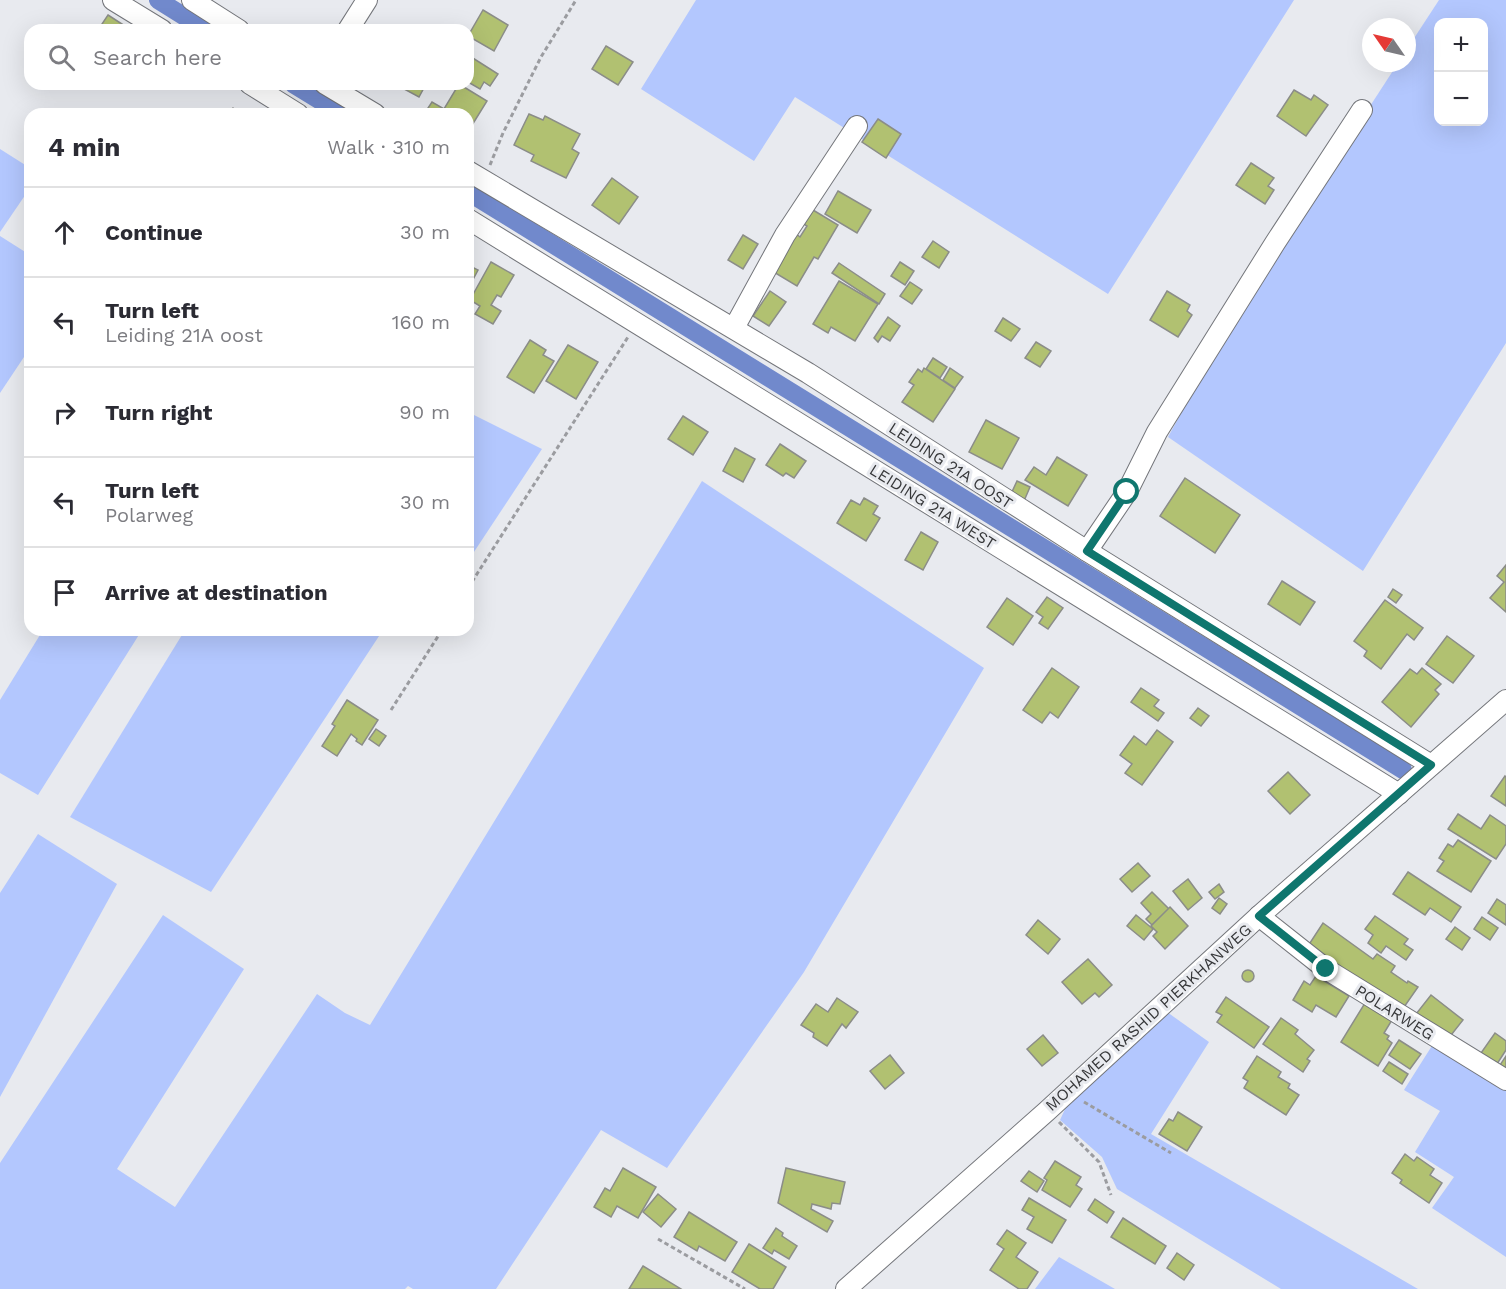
<!DOCTYPE html>
<meta charset="utf-8">
<style>
:root{--surface:#fff;--page:#f2f2f3;--text:#2b2b33;--muted:#7c7c81;--line:#e1e1e2}
body{margin:0;font-family:"Work Sans",sans-serif;background:var(--page);color:var(--text)}
.controls{position:absolute;right:18px;top:18px;display:grid;overflow:hidden;border-radius:12px;box-shadow:0 6px 24px #0002}
.controls button{width:54px;height:54px;display:grid;place-items:center;padding:0;border:0;border-bottom:2px solid var(--line);background:var(--surface);color:var(--text);font:30px sans-serif}
.compass{position:absolute;left:1362px;top:18px;width:54px;height:54px;border-radius:50%;background:var(--surface);box-shadow:0 6px 24px #0002;rotate:304deg}
.stop{position:absolute;width:18px;height:18px;margin:-14px;border:4px solid #0f766e;border-radius:50%;background:#fff}
.stop.end{background:#0f766e;border-color:#fff;box-shadow:0 2px 6px #0008}
.list{margin:0;padding:0;list-style:none}
h2{display:flex;justify-content:space-between;align-items:center;height:78px;margin:0;padding:0 24px;font-size:26px}
h2 small{font-size:20px;font-weight:400;color:var(--muted)}
.list li{display:grid;grid-template-columns:39px 1fr auto;gap:18px;align-items:center;box-sizing:border-box;height:90px;padding:0 24px;border-top:2px solid var(--line)}
.list b{display:block;font-size:22px;white-space:nowrap}
.list p{margin:0;font-size:20px;white-space:nowrap;color:var(--muted)}
.list em{font-size:20px;font-style:normal;color:var(--muted)}
.icon{flex:none;width:33px;height:33px;fill:none;stroke:currentColor;stroke-width:2;stroke-linecap:round;stroke-linejoin:round}
.map{position:relative;flex:none;width:1506px;height:1289px;overflow:hidden}
.search{position:absolute;background:var(--surface);box-shadow:0 6px 24px #0002;left:24px;top:24px;width:450px;height:66px;display:flex;align-items:center;gap:15px;box-sizing:border-box;padding:0 21px;border-radius:18px;color:var(--muted);font-size:22px}
.panel{position:absolute;background:var(--surface);box-shadow:0 6px 24px #0002;left:24px;top:108px;width:450px;height:528px;border-radius:18px}
.map>svg:first-child{display:block}
.green{fill:#b3c7fe;fill-rule:evenodd}
.lines{fill:none;stroke-linecap:round;stroke-linejoin:round}
.canal{stroke:#7189cc;stroke-width:18}
.building{fill:#b1c171;stroke:#8b8d88;stroke-width:1.5}
.minor-casing{stroke:#74767b;stroke-width:22}
.path{stroke:#9b9ca0;stroke-width:3;stroke-dasharray:4.5 3;stroke-linecap:butt}
.minor{stroke:#fff;stroke-width:20}
.route{stroke:#0f766e;stroke-width:8}
.labels{text-anchor:middle;stroke-width:6;stroke-linejoin:round;paint-order:stroke}
.street-label{font-size:16px;fill:#363739;stroke:#e8eaef}
</style>
<div class="map">
<svg width="1506" height="1289" viewBox="0 0 1506 1289">
<rect width="100%" height="100%" fill="#e8eaef"/>
<!-- green -->
<g class="green">
<polygon points="696,0 1294,0 1108,294 795,97 754,161 641,89"/>
<path d="M 1439,0 L 1506,0 L 1506,343 L 1363,571 L 1168,437 L 1241,305 L 1398,63 L 1407,63 L 1407,49 ZM 1438,22 L 1484,22 L 1484,122 L 1438,122 Z"/>
<polygon points="0,149 30,168 30,188 0,232"/>
<polygon points="0,236 30,255 30,348 0,393"/>
<polygon points="468,412 542,449 468,561"/>
<polygon points="702,481 984,668 804,972 667,1168 601,1130 496,1289 413,1289 408,1286 405,1289 0,1289 0,1163 163,915 244,969 117,1169 175,1207 317,994 345,1013 370,1025"/>
<polygon points="43,630 142,630 38,795 0,773 0,700"/>
<polygon points="185,630 383,630 211,892 70,817"/>
<polygon points="38,834 117,884 0,1097 0,893"/>
<polygon points="1167,1012 1209,1042 1151,1134 1418,1289 1281,1289 1117,1189 1102,1157 1060,1120 1066,1107"/>
<polygon points="1435,1041 1506,1084 1506,1257 1432,1208 1454,1177 1415,1152 1440,1111 1404,1090"/>
<polygon points="1059,1257 1115,1289 1035,1289"/>
</g>
<g class="lines">
<!-- canal -->
<g class="canal">
<polyline points="158,0 206,30"/>
<polyline points="293,84 342,114"/>
<polyline points="468,192 1403,770"/>
</g>
</g>
<!-- building -->
<g class="building">
<polygon points="483,10 508,25 494,51 468,36"/>
<polygon points="108,15 125,26 122,30 98,30"/>
<polygon points="606,46 633,62 618,85 592,69"/>
<polygon points="468,55 498,74 490,86 484,82 480,89 468,82"/>
<polygon points="395,84 426,84 419,97"/>
<polygon points="459,84 487,101 469,130 468,114 424,114 432,102 444,109"/>
<polygon points="1294,90 1311,100 1314,95 1328,105 1306,136 1277,116"/>
<polygon points="233,108 241,114 229,114"/>
<polygon points="529,114 543,120 545,116 580,134 572,149 579,153 566,178 531,161 534,155 514,145"/>
<polygon points="878,119 901,134 886,158 862,142"/>
<polygon points="1251,163 1274,178 1268,186 1274,190 1265,204 1236,185"/>
<polygon points="612,178 638,197 619,224 592,205"/>
<polygon points="838,191 871,210 857,233 825,214"/>
<polygon points="808,207 838,225 818,259 814,257 797,286 772,271 795,233 800,237 807,226 799,221"/>
<polygon points="743,235 758,244 743,269 728,260"/>
<polygon points="933,241 949,252 939,268 922,257"/>
<polygon points="491,262 514,275 501,297 497,295 491,305 501,311 493,324 475,314 480,306 470,300"/>
<polygon points="900,262 914,271 905,285 891,276"/>
<polygon points="839,263 885,294 879,304 832,273"/>
<polygon points="468,265 478,270 468,289"/>
<polygon points="839,281 878,304 855,341 831,327 828,333 813,324"/>
<polygon points="910,282 922,290 912,304 900,296"/>
<polygon points="770,291 786,302 769,326 753,316"/>
<polygon points="1167,291 1190,305 1187,311 1192,315 1178,337 1150,320"/>
<polygon points="888,317 900,326 890,341 882,336 878,342 874,338"/>
<polygon points="1003,318 1020,329 1011,341 995,331"/>
<polygon points="530,340 546,350 543,355 554,361 534,393 507,377"/>
<polygon points="1036,342 1051,351 1040,367 1025,358"/>
<polygon points="568,345 598,362 576,399 546,381"/>
<polygon points="933,358 947,367 940,378 926,369"/>
<polygon points="924,368 955,389 933,422 902,402 914,385 909,382 918,369 922,372"/>
<polygon points="950,368 963,377 955,388 943,380"/>
<polygon points="683,416 708,432 693,455 668,439"/>
<polygon points="986,420 1019,438 1002,469 969,452"/>
<polygon points="780,444 806,461 794,478 786,473 783,476 766,465"/>
<polygon points="735,448 755,459 743,482 723,471"/>
<polygon points="1057,457 1087,475 1068,506 1025,480 1034,467 1046,475"/>
<polygon points="1185,478 1240,515 1215,553 1160,516"/>
<polygon points="1017,481 1030,487 1024,501 1011,494"/>
<polygon points="864,498 878,506 873,514 880,518 866,541 837,523 851,500 860,505"/>
<polygon points="921,532 938,542 923,570 905,560"/>
<polygon points="1506,565 1506,612 1490,598 1504,582 1497,576"/>
<polygon points="1282,581 1315,602 1300,625 1268,604"/>
<polygon points="1393,589 1402,595 1396,603 1388,597"/>
<polygon points="1047,597 1063,608 1048,629 1039,623 1043,617 1036,612"/>
<polygon points="1007,598 1033,616 1013,645 987,627"/>
<polygon points="1385,600 1423,628 1414,640 1407,634 1381,669 1364,656 1367,651 1354,641"/>
<polygon points="1447,636 1474,656 1453,683 1426,664"/>
<polygon points="1052,668 1079,687 1058,718 1050,712 1042,723 1023,710"/>
<polygon points="1422,668 1441,684 1435,690 1439,694 1411,727 1382,702 1410,669 1417,674"/>
<polygon points="1141,688 1159,700 1154,706 1164,713 1158,721 1131,702"/>
<polygon points="347,700 378,720 362,745 356,741 357,739 351,734 337,756 322,746 335,726 332,724"/>
<polygon points="1198,708 1209,716 1201,726 1190,718"/>
<polygon points="376,729 386,736 379,746 369,739"/>
<polygon points="1157,730 1173,742 1142,785 1125,773 1132,764 1120,755 1134,736 1146,745"/>
<polygon points="1288,772 1310,795 1290,814 1268,791"/>
<polygon points="1505,776 1506,777 1506,806 1491,796"/>
<polygon points="1458,814 1481,829 1490,815 1506,826 1506,844 1496,859 1448,829"/>
<polygon points="1458,840 1491,861 1471,892 1437,871 1444,861 1439,858 1448,844 1453,847"/>
<polygon points="1138,863 1150,876 1132,892 1120,879"/>
<polygon points="1408,872 1461,907 1451,922 1430,908 1425,915 1393,894"/>
<polygon points="1188,879 1202,898 1188,910 1173,891"/>
<polygon points="1219,884 1224,892 1215,899 1209,892"/>
<polygon points="1152,892 1169,909 1152,925 1146,919 1151,914 1141,903"/>
<polygon points="1219,898 1227,904 1220,914 1212,908"/>
<polygon points="1497,899 1506,905 1506,925 1488,913"/>
<polygon points="1170,907 1188,926 1165,949 1153,936 1157,932 1151,926"/>
<polygon points="1136,915 1153,929 1144,940 1127,926"/>
<polygon points="1375,916 1408,939 1404,944 1413,950 1406,960 1386,946 1381,953 1368,943 1373,935 1365,929"/>
<polygon points="1482,917 1498,928 1490,940 1474,929"/>
<polygon points="1038,920 1060,939 1048,954 1026,935"/>
<polygon points="1323,923 1373,959 1377,954 1395,966 1391,972 1407,983 1408,981 1418,987 1402,1010 1364,985 1366,982 1359,978 1357,981 1306,949"/>
<polygon points="1455,927 1470,938 1462,950 1446,939"/>
<polygon points="1088,959 1112,985 1099,997 1095,993 1082,1004 1062,982"/>
<circle cx="1248" cy="976" r="6"/>
<polygon points="1316,976 1349,996 1336,1017 1316,1005 1312,1012 1293,1000 1304,981 1310,985"/>
<polygon points="1431,995 1463,1020 1448,1039 1416,1014"/>
<polygon points="1226,997 1269,1027 1254,1048 1217,1022 1222,1015 1216,1012"/>
<polygon points="837,998 858,1012 846,1028 842,1024 827,1046 813,1037 814,1033 801,1025 816,1004 828,1012"/>
<polygon points="1365,1003 1392,1020 1384,1033 1389,1036 1387,1039 1392,1043 1378,1066 1341,1042"/>
<polygon points="1281,1018 1298,1030 1295,1034 1314,1050 1307,1059 1310,1061 1303,1072 1263,1044"/>
<polygon points="1495,1033 1506,1041 1506,1050 1497,1064 1481,1053"/>
<polygon points="1043,1035 1058,1053 1042,1066 1027,1049"/>
<polygon points="1399,1040 1421,1054 1410,1069 1389,1055"/>
<polygon points="890,1055 904,1073 885,1089 870,1071"/>
<polygon points="1257,1056 1281,1072 1278,1077 1290,1084 1288,1088 1299,1095 1286,1115 1244,1088 1248,1081 1243,1078"/>
<polygon points="1506,1056 1506,1070 1500,1065"/>
<polygon points="1389,1062 1408,1074 1402,1084 1383,1071"/>
<polygon points="1178,1112 1202,1127 1187,1151 1159,1134 1169,1119 1173,1121"/>
<polygon points="1405,1154 1414,1161 1417,1157 1434,1169 1430,1175 1442,1183 1429,1203 1400,1183 1402,1180 1392,1173"/>
<polygon points="1055,1161 1081,1177 1076,1185 1082,1189 1070,1207 1042,1190 1047,1180 1044,1178"/>
<polygon points="623,1168 656,1187 638,1218 617,1206 611,1217 594,1207 605,1188 610,1191"/>
<polygon points="786,1168 845,1182 840,1204 832,1203 831,1209 812,1204 811,1209 833,1221 827,1232 778,1203"/>
<polygon points="1029,1171 1044,1181 1037,1192 1021,1181"/>
<polygon points="658,1194 676,1209 661,1227 643,1212"/>
<polygon points="1029,1198 1066,1220 1052,1243 1027,1229 1034,1217 1022,1210"/>
<polygon points="1095,1199 1114,1212 1107,1223 1088,1210"/>
<polygon points="689,1212 737,1242 725,1261 699,1246 697,1251 674,1237"/>
<polygon points="1123,1218 1166,1246 1155,1264 1111,1237"/>
<polygon points="776,1228 783,1233 782,1236 797,1246 789,1259 774,1250 772,1254 763,1248"/>
<polygon points="1007,1230 1026,1243 1016,1257 1038,1272 1027,1289 1019,1289 990,1270 1004,1249 997,1244"/>
<polygon points="749,1244 786,1267 773,1289 760,1289 732,1272"/>
<polygon points="1177,1253 1194,1265 1184,1280 1167,1268"/>
<polygon points="643,1266 681,1289 629,1289"/>
</g>
<g class="lines">
<defs>
<g id="minor">
<polyline points="113,0 162,30"/>
<polyline points="192,0 239,30"/>
<polyline points="348,30 367,0"/>
<polyline points="250,84 298,114"/>
<polyline points="325,84 375,114"/>
<polyline points="468,171 808,373 1087,551 1431,765"/>
<polyline points="468,219 1399,794"/>
<polyline points="734,328 785,235 857,126"/>
<polyline points="1087,551 1127,492 1157,432 1275,243 1362,110"/>
<polyline points="1259,916 1326,969 1506,1080"/>
<polyline points="846,1289 1047,1111 1259,916 1506,700"/>
</g>
</defs>
<!-- minor casing -->
<use href="#minor" class="minor-casing"/>
<!-- path -->
<g class="path">
<polyline points="490,165 503,133 541,57 576,0"/>
<polyline points="468,588 628,337"/>
<polyline points="391,710 442,630"/>
<polyline points="1084,1102 1171,1153"/>
<polyline points="1059,1122 1099,1162 1111,1195"/>
<polyline points="658,1239 745,1289"/>
</g>
<!-- minor -->
<use href="#minor" class="minor"/>
</g>
<g class="lines">
<!-- route -->
<polyline class="route" points="1127,492 1087,551 1431,765 1259,916 1326,969"/>
</g>
<g class="labels">
<!-- street labels -->
<g class="street-label">
<text transform="translate(951 465) rotate(33)" y="6">LEIDING 21A OOST</text>
<text transform="translate(933 506) rotate(32)" y="6">LEIDING 21A WEST</text>
<text transform="translate(1395 1012) rotate(32)" y="6">POLARWEG</text>
<text transform="translate(1148 1017) rotate(-42)" y="6">MOHAMED RASHID PIERKHANWEG</text>
</g>
</g>
</svg>
<div class="controls">
<button>+</button>
<button>−</button>
</div>
<svg class="compass" viewBox="-18 -18 36 36"><path d="M0-13l5 13h-10z" fill="#e53935"/><path d="M0 13l5-13h-10z" fill="#7c7c81"/></svg>
<div class="stop" style="left:1127px;top:492px"></div>
<div class="stop end" style="left:1326px;top:969px"></div>
<div class="search"><svg class="icon" aria-label="search" viewBox="0 0 24 24"><circle cx="10" cy="10" r="6"/><path d="M15 15l6 6"/></svg>Search here</div>
<section class="panel">
<h2>4 min<small>Walk · 310 m</small></h2>
<ul class="list">
<li><svg class="icon" aria-label="ahead" viewBox="0 0 24 24"><path d="M12 20V5M6 11l6-6 6 6"/></svg><div><b>Continue</b></div><em>30 m</em></li>
<li><svg class="icon" aria-label="left" viewBox="0 0 24 24"><path d="M17 20v-9H6M10 6l-5 5 5 5"/></svg><div><b>Turn left</b><p>Leiding 21A oost</p></div><em>160 m</em></li>
<li><svg class="icon" aria-label="right" viewBox="0 0 24 24"><path d="M7 20v-9h11M14 6l5 5-5 5"/></svg><div><b>Turn right</b></div><em>90 m</em></li>
<li><svg class="icon" aria-label="left" viewBox="0 0 24 24"><path d="M17 20v-9H6M10 6l-5 5 5 5"/></svg><div><b>Turn left</b><p>Polarweg</p></div><em>30 m</em></li>
<li><svg class="icon" aria-label="arrive" viewBox="0 0 24 24"><path d="M6 21V4h12l-3 4 3 4H6"/></svg><div><b>Arrive at destination</b></div></li>
</ul>
</section>
</div>
